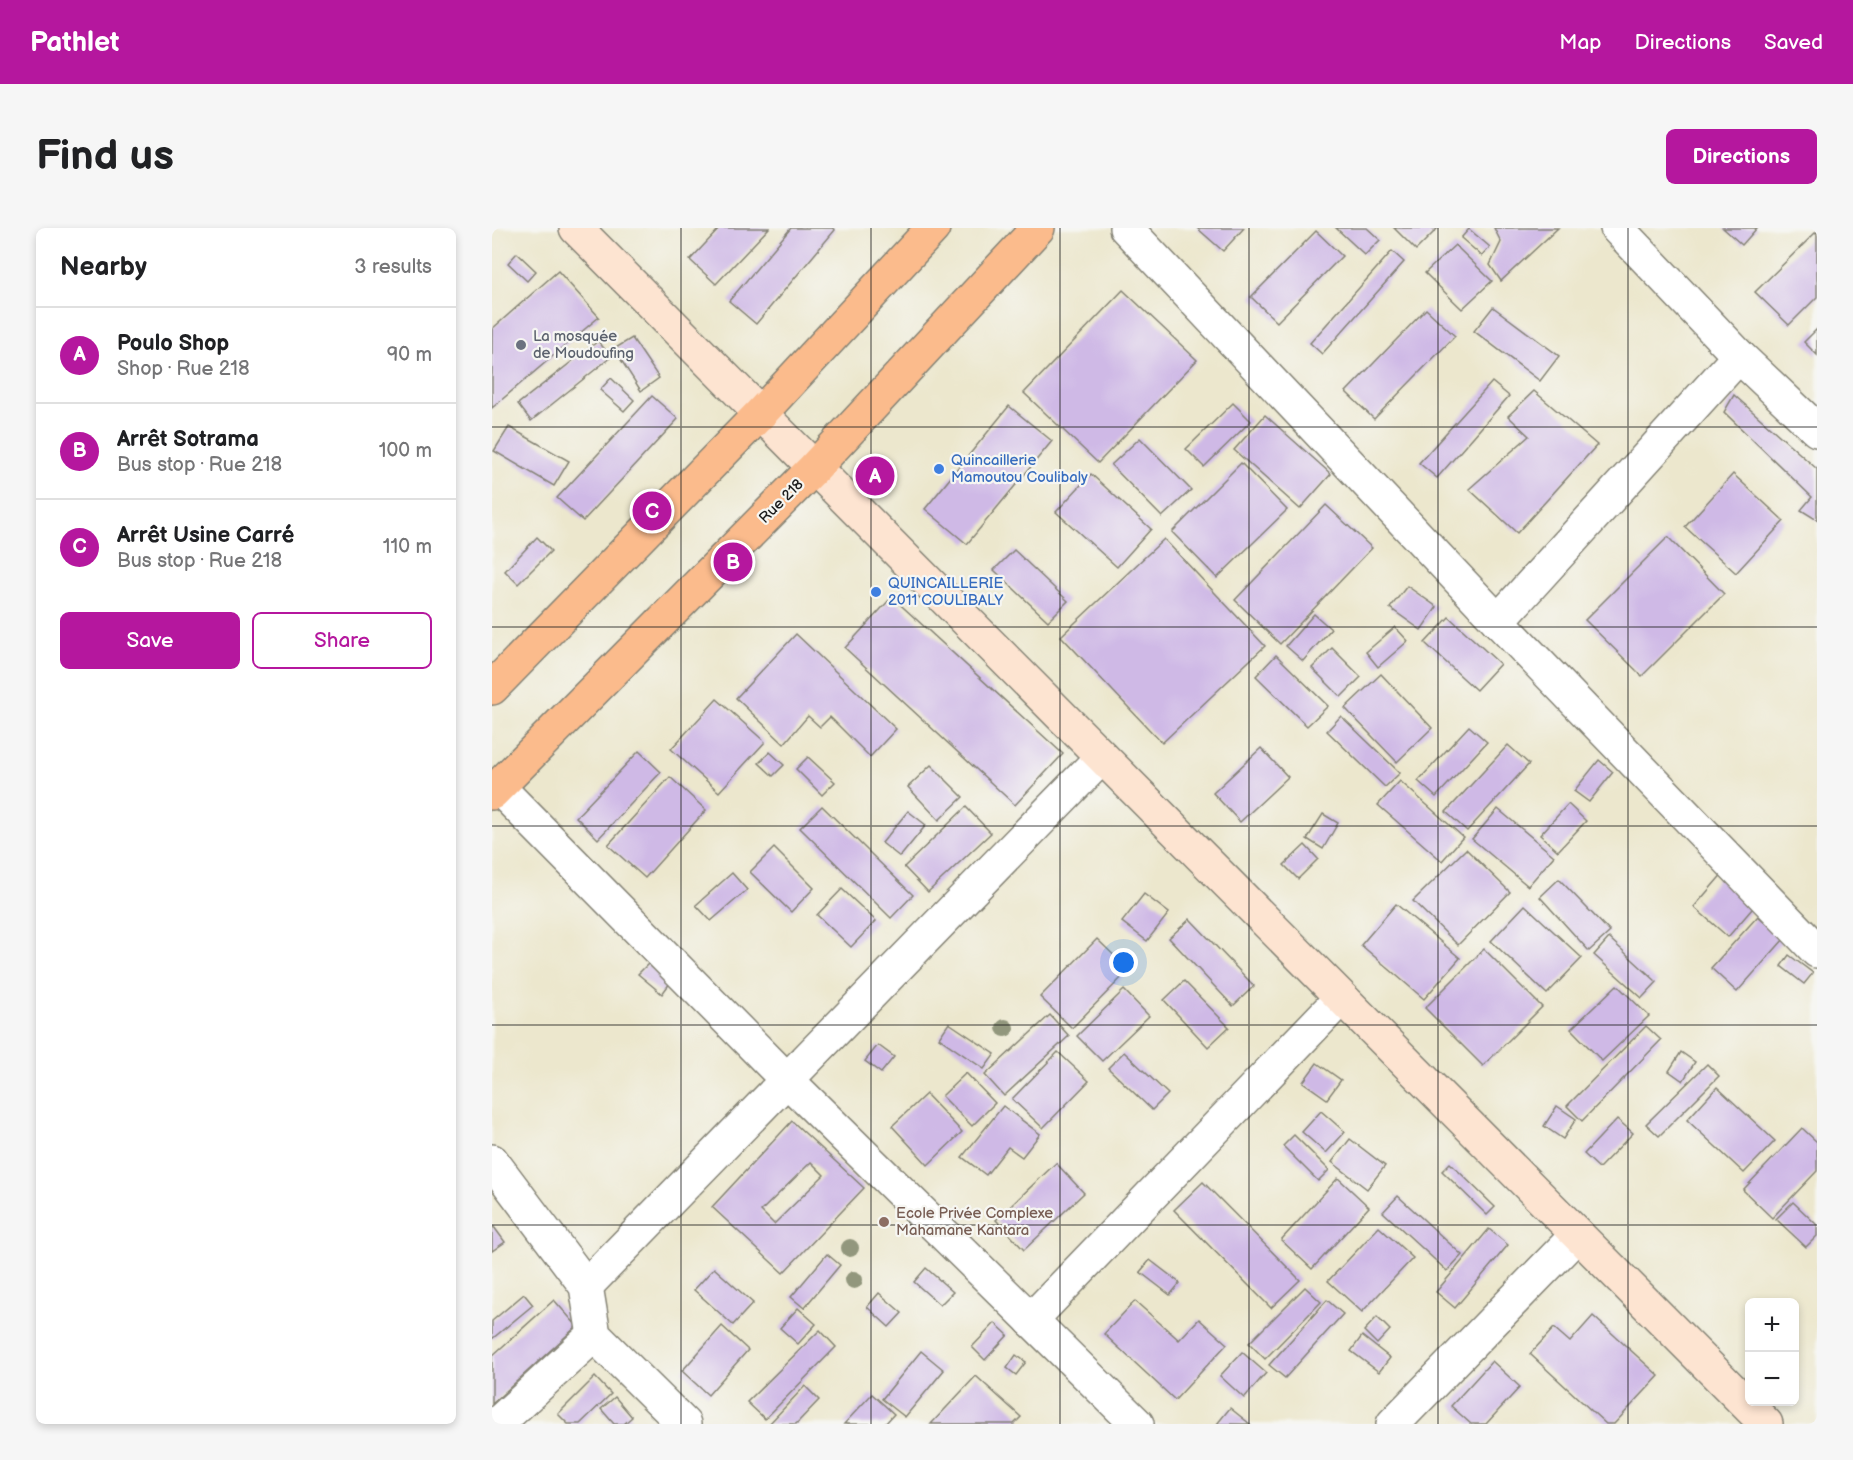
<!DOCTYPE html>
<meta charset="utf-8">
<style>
:root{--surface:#fff;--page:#f6f6f6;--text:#202124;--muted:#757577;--line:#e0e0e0;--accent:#b5179e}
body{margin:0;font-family:"Balsamiq Sans",sans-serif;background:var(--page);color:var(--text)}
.controls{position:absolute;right:18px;bottom:18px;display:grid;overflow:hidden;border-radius:9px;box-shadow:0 3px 9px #0003}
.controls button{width:54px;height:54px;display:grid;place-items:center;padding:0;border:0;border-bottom:2px solid var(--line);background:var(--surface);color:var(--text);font:30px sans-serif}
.you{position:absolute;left:632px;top:735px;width:21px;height:21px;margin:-15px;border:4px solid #fff;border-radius:50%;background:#1a73e8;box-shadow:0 0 0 9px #1a73e833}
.badge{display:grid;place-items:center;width:39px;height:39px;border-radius:50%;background:var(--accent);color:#fff;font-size:20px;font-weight:700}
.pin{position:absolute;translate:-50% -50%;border:3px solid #fff;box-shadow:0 2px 6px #0006}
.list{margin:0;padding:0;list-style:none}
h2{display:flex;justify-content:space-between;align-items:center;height:78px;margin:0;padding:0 24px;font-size:26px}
h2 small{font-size:20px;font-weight:400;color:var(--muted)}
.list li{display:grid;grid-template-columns:39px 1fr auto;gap:18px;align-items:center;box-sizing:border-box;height:96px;padding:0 24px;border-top:2px solid var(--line)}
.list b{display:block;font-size:22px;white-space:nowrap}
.list p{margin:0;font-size:20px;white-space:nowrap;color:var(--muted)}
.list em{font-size:20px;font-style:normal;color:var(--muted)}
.actions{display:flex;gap:12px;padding:18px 24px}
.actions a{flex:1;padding:14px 0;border:2px solid var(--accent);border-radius:9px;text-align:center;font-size:21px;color:var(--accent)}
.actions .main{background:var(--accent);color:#fff}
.map{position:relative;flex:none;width:1325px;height:1196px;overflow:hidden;border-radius:9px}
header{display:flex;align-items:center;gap:36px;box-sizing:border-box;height:84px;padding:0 30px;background:var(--accent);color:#fff}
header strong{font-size:28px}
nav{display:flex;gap:33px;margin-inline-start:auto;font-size:21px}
.intro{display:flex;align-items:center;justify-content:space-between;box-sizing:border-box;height:144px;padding:0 36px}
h1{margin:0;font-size:42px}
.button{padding:15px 27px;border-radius:9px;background:var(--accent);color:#fff;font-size:21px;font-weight:700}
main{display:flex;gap:36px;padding:0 36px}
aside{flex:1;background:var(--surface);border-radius:9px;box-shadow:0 3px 9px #0003}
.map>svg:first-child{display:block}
.building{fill:#cfb9e6;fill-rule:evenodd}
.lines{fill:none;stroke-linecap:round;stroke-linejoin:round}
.street-casing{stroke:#848274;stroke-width:36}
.secondary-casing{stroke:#848274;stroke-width:36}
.highway-casing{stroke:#848274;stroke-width:36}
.street{stroke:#fff;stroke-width:33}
.secondary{stroke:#fde4d1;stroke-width:33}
.highway{stroke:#fbbb8c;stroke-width:33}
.tree{fill:#92977d}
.grid{fill:none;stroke:#1c1c1c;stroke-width:1.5;stroke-opacity:0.55}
.worship-dot{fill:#6b7280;stroke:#f6f6f2;stroke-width:2}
.shop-dot{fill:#3f7fe0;stroke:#f6f6f2;stroke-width:2}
.education-dot{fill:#8d6e63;stroke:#f6f6f2;stroke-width:2}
.labels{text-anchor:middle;stroke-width:4.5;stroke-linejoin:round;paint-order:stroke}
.worship-label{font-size:15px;fill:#5b616d;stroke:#f6f6f2;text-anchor:start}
.shop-label{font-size:15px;fill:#366cbe;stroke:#f6f6f2;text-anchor:start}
.street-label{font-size:15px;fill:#1c1c1c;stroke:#f6f6f2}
.education-label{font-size:15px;fill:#785e54;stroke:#f6f6f2;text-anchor:start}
</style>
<header>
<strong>Pathlet</strong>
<nav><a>Map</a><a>Directions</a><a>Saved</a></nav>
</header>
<div class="intro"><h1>Find us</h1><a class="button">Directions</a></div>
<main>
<aside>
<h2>Nearby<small>3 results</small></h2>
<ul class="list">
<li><span class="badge">A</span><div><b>Poulo Shop</b><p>Shop · Rue 218</p></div><em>90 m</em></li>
<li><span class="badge">B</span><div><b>Arrêt Sotrama</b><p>Bus stop · Rue 218</p></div><em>100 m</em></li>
<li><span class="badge">C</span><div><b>Arrêt Usine Carré</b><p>Bus stop · Rue 218</p></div><em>110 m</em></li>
</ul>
<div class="actions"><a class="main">Save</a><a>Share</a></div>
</aside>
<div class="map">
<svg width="1325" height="1196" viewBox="0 0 1325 1196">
<rect width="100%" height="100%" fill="#f6f6f2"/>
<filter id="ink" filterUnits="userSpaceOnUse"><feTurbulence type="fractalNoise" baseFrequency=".0167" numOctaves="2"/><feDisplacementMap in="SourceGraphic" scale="12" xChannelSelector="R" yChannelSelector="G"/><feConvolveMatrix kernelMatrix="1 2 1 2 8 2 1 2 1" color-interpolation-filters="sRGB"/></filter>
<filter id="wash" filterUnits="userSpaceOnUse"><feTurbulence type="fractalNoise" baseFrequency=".008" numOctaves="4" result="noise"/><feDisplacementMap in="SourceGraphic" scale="24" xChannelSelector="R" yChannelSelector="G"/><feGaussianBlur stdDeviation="1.35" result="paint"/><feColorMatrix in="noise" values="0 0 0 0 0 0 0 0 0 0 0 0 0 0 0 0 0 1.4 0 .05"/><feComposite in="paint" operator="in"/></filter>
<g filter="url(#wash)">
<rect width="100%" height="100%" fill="#ece7cd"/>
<g id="blocks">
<!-- building -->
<g class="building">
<polygon points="228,0 277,0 224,56 198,32"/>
<polygon points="299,0 340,0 343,2 264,96 237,73"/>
<polygon points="705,0 752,0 731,23"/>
<polygon points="844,0 875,0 888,12 873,27"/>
<polygon points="902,0 946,0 924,22"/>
<polygon points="1002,0 1066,0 1009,53 998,37 1009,14"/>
<polygon points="1231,0 1265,0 1250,17"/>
<polygon points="977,1 998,19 990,28 969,10"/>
<polygon points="824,3 850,28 785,94 759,69"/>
<polygon points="1325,3 1325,69 1297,97 1263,64"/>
<polygon points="963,17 1000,53 970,81 933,45"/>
<polygon points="900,23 912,34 830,126 818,115"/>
<polygon points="25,25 44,43 35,53 16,35"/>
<polygon points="66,43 107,89 0,180 0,101"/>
<polygon points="631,62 705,132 606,235 532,165"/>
<polygon points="1001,79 1067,128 1048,153 982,103"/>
<polygon points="934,81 963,108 882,191 854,164"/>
<polygon points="1325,101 1325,127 1312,114"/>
<polygon points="140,110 167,150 149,163 122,121"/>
<polygon points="106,113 119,129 39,193 26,176"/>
<polygon points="119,150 142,172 132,183 108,162"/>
<polygon points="1000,154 1017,168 945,250 927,235"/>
<polygon points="1042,163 1105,217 1025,305 977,261 1037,208 1016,188"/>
<polygon points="1242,167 1325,241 1325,292 1309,282 1320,269 1232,184"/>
<polygon points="160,168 186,191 91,293 65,270"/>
<polygon points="741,175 759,193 712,239 694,221"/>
<polygon points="517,178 560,213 475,316 433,281"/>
<polygon points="773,187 839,246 808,281 742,222"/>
<polygon points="17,199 77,233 62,258 2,223"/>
<polygon points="648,210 699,262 670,289 619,237"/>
<polygon points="749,235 795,282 725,350 680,304"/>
<polygon points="599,246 659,301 625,339 564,284"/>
<polygon points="1241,246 1292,293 1244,345 1193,299"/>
<polygon points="834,277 880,320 788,416 743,372"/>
<polygon points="45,309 59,323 26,356 13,343"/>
<polygon points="1176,309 1232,366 1150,448 1093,392"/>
<polygon points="672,311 773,418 670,515 569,408"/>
<polygon points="522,322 576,373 556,393 502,342"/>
<polygon points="915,358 945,379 929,402 898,380"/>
<polygon points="400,369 571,526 523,577 353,420"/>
<polygon points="822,386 839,401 811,433 794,418"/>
<polygon points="957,389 1008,436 984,462 933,415"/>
<polygon points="903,399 916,413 886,439 874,424"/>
<polygon points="304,406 404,501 378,529 338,489 328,499 316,488 292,516 244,470"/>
<polygon points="840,420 869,449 849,469 820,440"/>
<polygon points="784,427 836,478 815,498 764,448"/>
<polygon points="889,446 940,500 905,534 853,480"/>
<polygon points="225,471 273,514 227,564 179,521"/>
<polygon points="849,488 908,545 893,559 835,503"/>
<polygon points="977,498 995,514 944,569 926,553"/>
<polygon points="1016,517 1037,536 975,603 954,584"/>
<polygon points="769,520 796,549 748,594 721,565"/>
<polygon points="147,523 169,544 106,611 84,589"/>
<polygon points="278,524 292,537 281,548 267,535"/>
<polygon points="316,529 343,554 330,567 304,541"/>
<polygon points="1107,532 1121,544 1097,574 1082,563"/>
<polygon points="439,537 471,569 447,592 416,559"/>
<polygon points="178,549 214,582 153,650 116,617"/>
<polygon points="908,553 971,609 950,633 886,577"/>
<polygon points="1076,576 1094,593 1066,623 1048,607"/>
<polygon points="330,578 421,667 399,690 308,600"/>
<polygon points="474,579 499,605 436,664 412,639"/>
<polygon points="1006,581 1062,628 1036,658 980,611"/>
<polygon points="416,583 434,597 408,629 390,615"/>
<polygon points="831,586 846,595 831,621 815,611"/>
<polygon points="813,617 826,631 806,651 792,637"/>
<polygon points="282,620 322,660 299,684 258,644"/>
<polygon points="974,621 1018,664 966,717 921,673"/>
<polygon points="1232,644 1266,674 1236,709 1202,679"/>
<polygon points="240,645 255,662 219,693 204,677"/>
<polygon points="1067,651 1118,704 1097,723 1048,669"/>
<polygon points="350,661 384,693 359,719 325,687"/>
<polygon points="652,666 677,685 655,713 630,694"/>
<polygon points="904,676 968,730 932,771 869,717"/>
<polygon points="1033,677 1090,730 1055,766 999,713"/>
<polygon points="1266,688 1292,711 1245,764 1219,740"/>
<polygon points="698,691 762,758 741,778 677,710"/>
<polygon points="1117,710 1165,754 1150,770 1102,727"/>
<polygon points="605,711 637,742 580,800 548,769"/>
<polygon points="992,721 1050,779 991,838 933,780"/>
<polygon points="1297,727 1321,745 1312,756 1289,738"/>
<polygon points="156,736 178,755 170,766 146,746"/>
<polygon points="692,753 737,799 716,819 672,772"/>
<polygon points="1125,757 1157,788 1110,833 1079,801"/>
<polygon points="632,762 657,788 610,833 585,808"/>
<polygon points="558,787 577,808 512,868 493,847"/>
<polygon points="457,795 503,826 492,841 447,810"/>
<polygon points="1154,798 1169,812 1090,893 1075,878"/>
<polygon points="386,817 402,829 389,845 373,833"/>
<polygon points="566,824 597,853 551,900 520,871"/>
<polygon points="632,824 676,866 660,882 616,840"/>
<polygon points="1189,824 1203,834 1191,853 1177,843"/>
<polygon points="825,835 849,852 835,871 811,854"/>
<polygon points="1215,836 1227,848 1167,908 1154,896"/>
<polygon points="474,845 503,875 480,898 450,868"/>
<polygon points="1225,859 1283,913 1252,945 1195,892"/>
<polygon points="434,866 470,904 436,937 400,898"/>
<polygon points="511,878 548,906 530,929 516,919 494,947 470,929"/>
<polygon points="1065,878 1084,891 1071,911 1052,898"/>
<polygon points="829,883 853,904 834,925 810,904"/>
<polygon points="1125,891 1141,905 1107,940 1092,926"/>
<path d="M 300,893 L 372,960 L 291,1045 L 220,979 ZM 319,934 L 332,947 L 282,996 L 269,983 Z"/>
<polygon points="1310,900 1325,914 1325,943 1280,990 1251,962"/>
<polygon points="802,907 837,942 826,953 791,918"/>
<polygon points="858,911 893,938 875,961 840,934"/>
<polygon points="564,935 592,965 532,1022 504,992"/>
<polygon points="958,935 1003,979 995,987 950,943"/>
<polygon points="846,950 877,979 820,1041 789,1012"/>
<polygon points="711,954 808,1052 779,1080 682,982"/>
<polygon points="906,968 970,1027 955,1043 891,984"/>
<polygon points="1301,974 1325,997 1325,1008 1314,1019 1284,991"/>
<polygon points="2,999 13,1014 0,1023 0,1000"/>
<polygon points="887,999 921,1030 870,1084 836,1053"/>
<polygon points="997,1001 1016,1017 963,1080 944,1064"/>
<polygon points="335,1026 348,1037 312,1080 299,1069"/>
<polygon points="658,1032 688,1055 678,1067 648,1044"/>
<polygon points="222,1040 261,1075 241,1097 202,1062"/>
<polygon points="434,1040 461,1064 448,1077 422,1054"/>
<polygon points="813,1059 829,1074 773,1131 757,1115"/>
<polygon points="387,1065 410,1085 397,1099 375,1079"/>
<polygon points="32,1066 41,1077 0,1111 0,1093"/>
<polygon points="62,1072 85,1098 0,1176 0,1128"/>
<polygon points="835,1072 851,1086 793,1150 777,1137"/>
<polygon points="643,1073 687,1112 707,1091 735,1116 683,1172 612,1106"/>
<polygon points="306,1080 324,1096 306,1116 288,1100"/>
<polygon points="1101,1088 1167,1148 1122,1196 1114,1196 1038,1126 1062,1100 1078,1114"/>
<polygon points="885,1089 898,1102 885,1116 872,1103"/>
<polygon points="503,1095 516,1107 493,1132 480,1119"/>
<polygon points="230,1098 256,1122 216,1167 190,1143"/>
<polygon points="328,1102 344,1119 273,1191 255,1174"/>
<polygon points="870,1108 898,1130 887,1144 859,1123"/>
<polygon points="429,1123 452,1142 413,1189 390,1171"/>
<polygon points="750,1124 774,1145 752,1170 728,1148"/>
<polygon points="524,1127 534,1134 524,1147 515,1140"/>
<polygon points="1000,1133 1028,1159 994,1196 979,1196 959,1178"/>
<polygon points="484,1148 529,1189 522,1196 439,1196"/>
<polygon points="103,1149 119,1166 88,1196 76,1196 66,1186"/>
<polygon points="313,1158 327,1172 304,1196 277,1196"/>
<polygon points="380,1166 402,1186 393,1196 352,1196"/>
<polygon points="123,1169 140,1189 132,1196 122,1196 109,1181"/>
<polygon points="738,1180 758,1196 725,1196"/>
</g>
</g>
</g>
<g filter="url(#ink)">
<use href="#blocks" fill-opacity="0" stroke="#848274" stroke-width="1.5"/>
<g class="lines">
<defs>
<g id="street">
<polyline points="634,0 1006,393 1325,723"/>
<polyline points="1125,0 1247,128 1325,202"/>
<polyline points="1006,393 1247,128"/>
<polyline points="6,559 295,852 645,1196"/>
<polyline points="0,933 94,1058 102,1107 192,1196"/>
<polyline points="94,1058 610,529"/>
<polyline points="539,1092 849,770"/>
<polyline points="5,1196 102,1107"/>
<polyline points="901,1196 1085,1007"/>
</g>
<polyline id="secondary" points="84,0 1274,1196"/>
<g id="highway">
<polyline points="0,460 268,186 441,0"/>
<polyline points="0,565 322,240 546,0"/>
</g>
</defs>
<!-- street casing -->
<use href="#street" class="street-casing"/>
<!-- secondary casing -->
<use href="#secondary" class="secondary-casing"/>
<!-- highway casing -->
<use href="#highway" class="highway-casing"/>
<!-- street -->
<use href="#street" class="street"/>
<!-- secondary -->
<use href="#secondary" class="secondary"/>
<!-- highway -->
<use href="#highway" class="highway"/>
</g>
<!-- trees -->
<g class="tree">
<circle cx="513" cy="800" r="9"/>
<circle cx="358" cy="1020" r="9"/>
<circle cx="362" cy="1052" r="9"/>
</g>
</g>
<!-- grid -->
<path class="grid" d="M 189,0 L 189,1196M 379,0 L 379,1196M 568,0 L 568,1196M 757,0 L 757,1196M 946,0 L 946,1196M 1136,0 L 1136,1196M 0,199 L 1325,199M 0,399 L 1325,399M 0,598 L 1325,598M 0,797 L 1325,797M 0,997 L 1325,997"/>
<!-- markers -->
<circle class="worship-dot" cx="29" cy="117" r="6"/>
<g class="shop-dot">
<circle cx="447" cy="241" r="6"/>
<circle cx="384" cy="364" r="6"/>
</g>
<circle class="education-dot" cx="392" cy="994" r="6"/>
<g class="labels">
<!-- worship labels -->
<g class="worship-label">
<text x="41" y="113">La mosquée<tspan x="41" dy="17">de Moudoufing</tspan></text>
</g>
<!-- shop labels -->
<g class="shop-label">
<text x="459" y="237">Quincaillerie<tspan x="459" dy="17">Mamoutou Coulibaly</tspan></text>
<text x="396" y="360">QUINCAILLERIE<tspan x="396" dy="17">2011 COULIBALY</tspan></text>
</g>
<!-- street labels -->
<g class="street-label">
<text transform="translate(289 273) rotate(-45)" y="5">Rue 218</text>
</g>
<!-- education labels -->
<g class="education-label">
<text x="404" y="990">Ecole Privée Complexe<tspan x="404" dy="17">Mahamane Kantara</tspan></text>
</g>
</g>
</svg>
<div class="controls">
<button>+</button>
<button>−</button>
</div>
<div class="you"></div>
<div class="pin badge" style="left:383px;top:248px">A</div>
<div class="pin badge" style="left:241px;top:334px">B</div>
<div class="pin badge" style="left:160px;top:283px">C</div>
</div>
</main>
